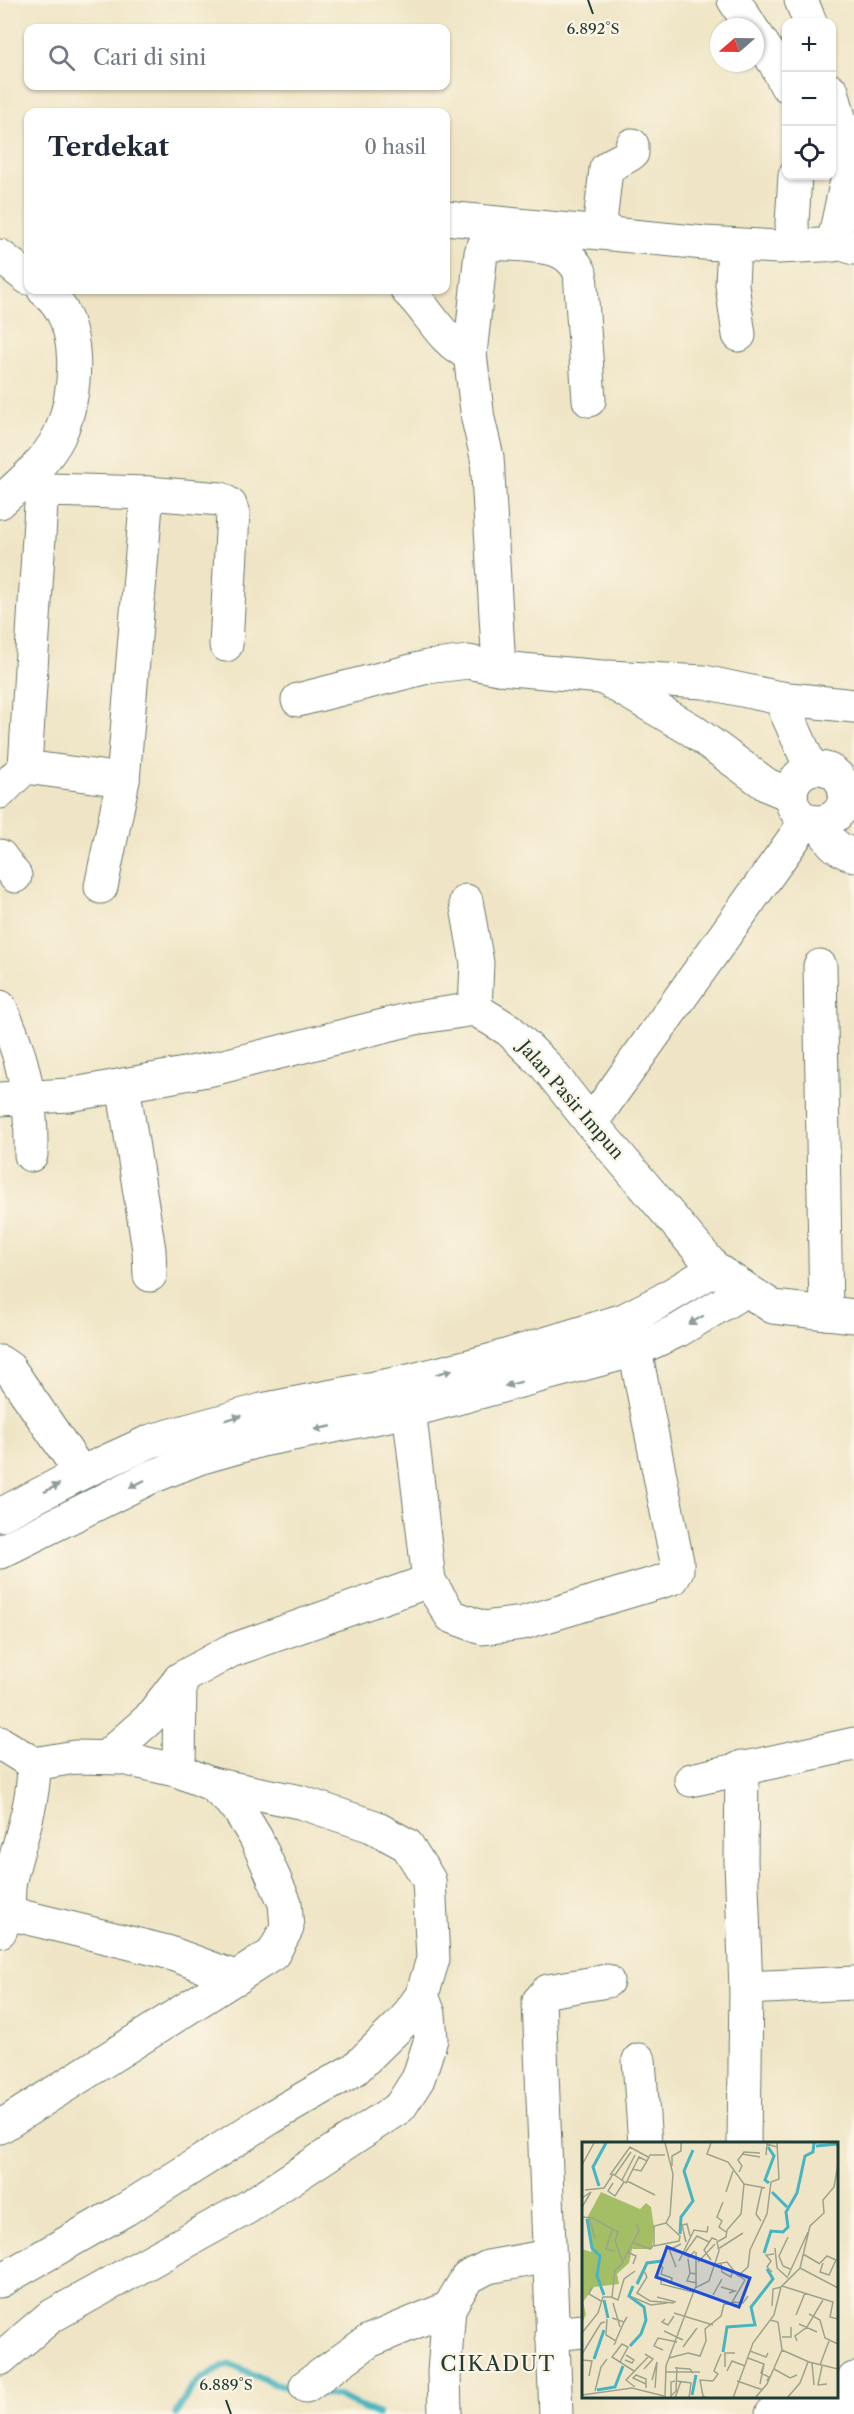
<!DOCTYPE html>
<html lang="id">
<meta charset="utf-8">
<style>
:root{--surface:#fff;--page:#f6f6f7;--text:#1f2937;--muted:#747a83;--line:#e0e1e3}
body{margin:0;font-family:"Libre Caslon Text",serif;background:var(--page);color:var(--text)}
.controls{position:absolute;right:18px;top:18px;display:grid;overflow:hidden;border-radius:12px;box-shadow:0 2px 4px #0004}
.controls button{width:54px;height:54px;display:grid;place-items:center;padding:0;border:0;border-bottom:2px solid var(--line);background:var(--surface);color:var(--text);font:30px sans-serif}
.compass{position:absolute;left:710px;top:18px;width:54px;height:54px;border-radius:50%;background:var(--surface);box-shadow:0 2px 4px #0004;rotate:250deg}
.list{margin:0;padding:0;list-style:none}
h2{display:flex;justify-content:space-between;align-items:center;height:78px;margin:0;padding:0 24px;font-size:26px}
h2 small{font-size:20px;font-weight:400;color:var(--muted)}
.icon{flex:none;width:33px;height:33px;fill:none;stroke:currentColor;stroke-width:2;stroke-linecap:round;stroke-linejoin:round}
.map{position:relative;flex:none;width:854px;height:2414px;overflow:hidden}
.search{position:absolute;background:var(--surface);box-shadow:0 2px 4px #0004;left:24px;top:24px;width:426px;height:66px;display:flex;align-items:center;gap:15px;box-sizing:border-box;padding:0 21px;border-radius:12px;color:var(--muted);font-size:22px}
.panel{position:absolute;background:var(--surface);box-shadow:0 2px 4px #0004;left:24px;top:108px;width:426px;height:186px;border-radius:12px}
.map>svg:first-child{display:block}
.lines{fill:none;stroke-linecap:round;stroke-linejoin:round}
.stream{stroke:#47b5c1;stroke-width:7}
.minor-casing{stroke:#687867;stroke-width:35}
.minor{stroke:#fff;stroke-width:33}
.oneway{fill:#8f9e9a}
.ticks{fill:none;stroke:#1f3d34;stroke-width:2}
.labels{text-anchor:middle;stroke-width:4.5;stroke-linejoin:round;paint-order:stroke}
.street-label{font-size:18px;fill:#1f3d34;stroke:#fcf5e5}
.quarter-label{font-size:21px;letter-spacing:1.5px;fill:#1f3d34;stroke:#fcf5e5}
.inset-river{fill:none;stroke:#47b5c1;stroke-width:3}
.inset-road{fill:none;stroke:#9ca28c;stroke-width:1.5}
.view{fill:#1d4ed8;fill-opacity:0.15;stroke:#1d4ed8;stroke-width:3}
.inset-edge{fill:none;stroke:#1f3d34;stroke-width:3}
.ticks-label{font-size:15px;text-anchor:middle;fill:#1f3d34;stroke:#fcf5e5;stroke-width:4.5;stroke-linejoin:round;paint-order:stroke}
</style>
<div class="map">
<svg width="854" height="2414" viewBox="0 0 854 2414">
<rect width="100%" height="100%" fill="#fcf5e5"/>
<filter id="ink" filterUnits="userSpaceOnUse"><feTurbulence type="fractalNoise" baseFrequency=".0167" numOctaves="2"/><feDisplacementMap in="SourceGraphic" scale="12" xChannelSelector="R" yChannelSelector="G"/><feConvolveMatrix kernelMatrix="1 2 1 2 8 2 1 2 1" color-interpolation-filters="sRGB"/></filter>
<filter id="wash" filterUnits="userSpaceOnUse"><feTurbulence type="fractalNoise" baseFrequency=".008" numOctaves="4" result="noise"/><feDisplacementMap in="SourceGraphic" scale="24" xChannelSelector="R" yChannelSelector="G"/><feGaussianBlur stdDeviation="1.35" result="paint"/><feColorMatrix in="noise" values="0 0 0 0 0 0 0 0 0 0 0 0 0 0 0 0 0 1.4 0 .05"/><feComposite in="paint" operator="in"/></filter>
<g filter="url(#wash)">
<rect width="100%" height="100%" fill="#efe5c6"/>
<g class="lines">
<!-- stream -->
<g class="stream">
<polyline points="316,2393 337,2396 378,2414"/>
<path d="M 176,2414 C 192,2383 198,2379 229,2364 L 272,2383 L 296,2389"/>
</g>
</g>
</g>
<g filter="url(#ink)">
<g class="lines">
<defs>
<g id="minor">
<polyline points="734,0 751,27"/>
<polyline points="801,0 810,22"/>
<polyline points="755,33 775,63 786,85"/>
<polyline points="832,91 849,155 849,171 833,245"/>
<polyline points="446,218 704,243 778,247 842,244 854,248"/>
<path d="M 599,232 L 606,169 C 613,162 623,160 632,153 L 632,145"/>
<polyline points="734,245 732,285 739,335"/>
<polyline points="793,246 792,223 795,176"/>
<polyline points="0,256 28,278"/>
<path d="M 407,290 C 429,310 442,343 470,354"/>
<polyline points="147,493 221,499 230,505 233,514 226,645"/>
<path d="M 0,502 C 20,484 47,461 59,436 C 78,395 84,320 44,290"/>
<path d="M 499,668 L 487,457 L 478,419 L 470,354 L 481,253 L 484,246 C 496,241 542,246 556,250 C 567,254 575,262 580,272 L 589,400"/>
<polyline points="608,677 704,682 780,698 811,768"/>
<polyline points="780,698 854,706"/>
<polyline points="298,700 427,667 468,662 499,668 602,677 692,730 767,785 791,795"/>
<circle cx="818" cy="795" r="27"/>
<polyline points="0,792 25,767 123,780 147,493 50,490 44,497 41,504 25,767"/>
<path d="M 820,822 C 828,840 834,849 854,855"/>
<polyline points="0,856 15,876"/>
<polyline points="101,887 123,780"/>
<polyline points="466,901 477,963 475,1009"/>
<polyline points="820,966 826,1313"/>
<path d="M 0,1007 C 24,1057 32,1099 31,1155"/>
<polyline points="123,1085 149,1250 150,1275"/>
<polyline points="0,1099 69,1095 212,1069 415,1018 475,1009 509,1030 545,1065 591,1123 715,1269 773,1307 854,1316"/>
<polyline points="591,1123 807,820"/>
<polyline points="0,1362 9,1368 81,1473"/>
<polyline points="0,1515 81,1473 151,1441 262,1410 405,1382 489,1361 624,1320 661,1301 715,1269"/>
<polyline points="0,1552 149,1478 199,1458 262,1440 409,1411 635,1350 679,1330 746,1290"/>
<polyline points="429,1581 451,1616 483,1628 523,1623 673,1578 677,1570 677,1562 635,1350 628,1330"/>
<path d="M 0,1743 L 34,1764 C 34,1804 19,1841 10,1880 C 8,1890 9,1902 8,1913 L 0,1911"/>
<polyline points="106,1757 149,1719 180,1679 230,1651 429,1581 407,1391"/>
<polyline points="742,1767 741,1861 746,1988"/>
<polyline points="179,1771 180,1679"/>
<polyline points="691,1780 854,1744"/>
<polyline points="0,1931 8,1913 167,1952 237,1978"/>
<polyline points="639,2060 645,2144"/>
<polyline points="0,2127 273,1954 287,1928 285,1903 256,1838 237,1807 211,1784 179,1771 122,1758 75,1757 34,1764"/>
<polyline points="744,2144 746,1988 854,1983"/>
<polyline points="0,2281 126,2209 270,2118 355,2069 404,2021 422,1995 433,1959 429,1880 407,1845 372,1826 300,1802 211,1784"/>
<polyline points="552,2334 584,2331"/>
<polyline points="0,2359 50,2317 248,2207 400,2107 418,2079 431,2039 429,2014 422,1995"/>
<polyline points="306,2386 369,2341 449,2308 467,2278 488,2267 549,2256"/>
<polyline points="445,2414 444,2372 449,2308"/>
<polyline points="556,2414 539,2001 548,1991 607,1981"/>
<polyline points="772,2414 852,2400 854,2379"/>
</g>
</defs>
<!-- minor casing -->
<use href="#minor" class="minor-casing"/>
<!-- minor -->
<use href="#minor" class="minor"/>
</g>
<!-- one-way arrows -->
<defs><path id="oneway-solid" d="M-6-.8H1V-3.2L6.5 0L1 3.2V.8H-6Z" transform="scale(1.5)"/></defs>
<g class="oneway">
<use href="#oneway-solid" transform="translate(696 1320) rotate(150)"/>
<use href="#oneway-solid" transform="translate(444 1372) rotate(-15)"/>
<use href="#oneway-solid" transform="translate(513 1384) rotate(165)"/>
<use href="#oneway-solid" transform="translate(233 1418) rotate(-15)"/>
<use href="#oneway-solid" transform="translate(323 1428) rotate(169)"/>
<use href="#oneway-solid" transform="translate(137 1484) rotate(154)"/>
<use href="#oneway-solid" transform="translate(52 1488) rotate(-27)"/>
</g>
</g>
<!-- ticks -->
<path class="ticks" d="M 588,0 L 593,14M 226,2400 L 231,2414"/>
<g class="labels">
<!-- street labels -->
<g class="street-label">
<text transform="translate(571 1100) rotate(49)" y="6">Jalan Pasir Impun</text>
</g>
<!-- quarter labels -->
<g class="quarter-label">
<text x="498" y="2371">CIKADUT</text>
</g>
</g>
<!-- overview -->
<g transform="translate(582 2142)">
<rect width="256" height="256" fill="#efe5c6"/>
<path d="M 19,50 L 58,67 L 64,61 L 69,65 L 72,86 L 70,107 L 50,107 L 47,121 L 35,132 L 37,142 L 12,145 L 1,160 L 4,172 L 0,182 L 0,107 L 9,110 L 10,106 L 5,76 Z" fill="#a4be65"/>
<path class="inset-river" d="M 234,4 L 256,2M 186,5 L 192,14 L 183,38 L 187,41M 17,44 L 11,25 L 24,1M 190,50 L 205,65M 5,77 L 10,106 L 18,114 L 15,134 L 22,153M 98,92 L 99,75 L 111,59 L 102,29 L 111,8M 182,111 L 189,89 L 201,90 L 206,85 L 204,70 L 215,51 L 223,14 L 231,10 L 232,1M 55,142 L 65,121 L 80,119M 22,158 L 26,176M 48,204 L 59,192 L 64,178 L 62,165 L 47,154 L 51,144M 141,210 L 145,185 L 173,183 L 169,165 L 191,137 L 185,127M 12,217 L 22,188M 15,248 L 33,245 L 41,224M 110,253 L 114,233"/>
<path class="inset-road" d="M 129,1 L 125,12 L 146,20 L 162,42M 160,12 L 178,15M 184,13 L 185,2 L 195,5M 0,23 L 12,1M 90,24 L 90,14 L 99,9 L 99,1M 50,27 L 59,29 L 65,19M 157,30 L 160,24 L 156,18 L 162,10 L 178,11M 28,33 L 48,5 L 66,15M 33,33 L 49,10M 40,38 L 53,13M 45,39 L 73,53M 31,41 L 26,49 L 33,54 L 42,40M 162,42 L 183,46M 3,48 L 22,46 L 31,32 L 44,41 L 57,15 L 65,19 L 68,13 L 83,13M 144,50 L 151,29M 0,56 L 9,50 L 0,65M 141,60 L 135,75 L 140,79 L 137,85 L 144,90M 0,75 L 11,76 L 36,90 L 33,98 L 41,121 L 33,128 L 30,155 L 21,155 L 16,171 L 0,191M 7,76 L 13,96M 179,79 L 174,72 L 180,45M 30,88 L 24,107 L 32,109M 206,95 L 197,114 L 201,124 L 208,127M 50,100 L 68,107 L 72,103 L 72,84 L 84,81 L 88,73 L 91,32 L 83,1M 104,100 L 100,83 L 105,82 L 108,94M 72,104 L 97,99 L 98,94 L 84,81M 193,106 L 195,126 L 206,136M 136,107 L 161,91M 113,109 L 107,115 L 102,112 L 115,94 L 127,100M 45,110 L 54,114 L 51,122M 114,110 L 114,145M 221,112 L 238,122M 106,117 L 108,131 L 115,132M 129,118 L 122,108 L 130,96 L 135,98M 97,119 L 112,88 L 125,90 L 126,84M 116,120 L 133,102M 40,121 L 57,89 L 55,82M 139,121 L 140,130 L 149,135 L 150,131M 238,121 L 245,114 L 254,118 L 247,133 L 238,130 L 241,121M 130,123 L 145,120 L 156,134 L 166,125 L 168,108 L 185,72 L 189,40 L 197,37 L 195,1M 81,125 L 77,124 L 75,135 L 89,140M 81,125 L 79,132 L 90,136 L 89,142M 94,125 L 86,104 L 89,107 L 99,102M 218,126 L 256,146M 62,129 L 65,135 L 55,151 L 68,159 L 92,161M 190,130 L 185,125 L 189,119 L 184,113 L 192,112M 108,131 L 105,139 L 115,141M 206,134 L 226,90M 79,137 L 79,142 L 111,150M 200,144 L 251,160 L 248,175 L 256,177M 10,145 L 7,152 L 19,159M 139,145 L 153,149 L 147,151M 131,153 L 140,137M 29,155 L 36,158 L 42,137 L 53,129M 50,155 L 69,163 L 85,161M 75,155 L 94,160M 150,160 L 161,161 L 166,154M 31,161 L 38,185M 190,164 L 191,147 L 199,145M 92,171 L 131,183M 227,172 L 238,178 L 243,196 L 256,202M 214,173 L 223,151M 30,176 L 42,180 L 45,175M 25,177 L 24,193 L 34,199 L 32,203M 83,177 L 80,180 L 86,183 L 92,174M 217,182 L 235,190M 82,189 L 101,198M 200,195 L 209,195 L 209,185M 34,198 L 42,180M 215,199 L 213,194 L 225,185 L 241,158M 101,205 L 115,186M 81,208 L 72,204 L 76,196 L 95,200M 200,208 L 227,220 L 256,227M 168,209 L 184,215 L 186,211M 0,212 L 19,181 L 23,180M 87,216 L 106,211 L 118,214 L 124,199 L 123,187 L 139,174 L 142,162 L 149,162 L 163,138 L 157,134M 166,216 L 182,222 L 178,242M 0,218 L 10,219 L 7,234M 43,218 L 50,221 L 52,218 L 44,213M 38,220 L 46,205 L 40,202 L 30,215 L 52,229M 230,221 L 232,243M 182,222 L 179,231 L 187,235 L 185,239M 238,223 L 247,199M 240,224 L 236,243 L 245,242M 143,225 L 143,211 L 153,211M 93,226 L 108,227 L 111,231M 62,227 L 71,217 L 63,212M 192,227 L 208,236 L 215,233M 145,229 L 150,219 L 163,224M 83,230 L 118,230M 70,238 L 75,220M 95,239 L 109,241 L 107,256M 131,239 L 136,232 L 132,229 L 139,212M 155,239 L 181,248M 64,242 L 51,236 L 54,233 L 64,237 L 64,246M 53,245 L 44,238 L 67,214M 73,246 L 75,220M 13,249 L 19,225 L 25,217M 0,253 L 50,246 L 82,254M 89,254 L 94,249 L 95,225M 83,256 L 84,224 L 113,146 L 127,139 L 137,109 L 135,100 L 144,95 L 145,88 L 159,72 L 162,42M 89,256 L 89,240 L 93,239M 93,256 L 99,239M 125,256 L 121,254 L 118,238 L 131,239M 151,256 L 171,201 L 192,173 L 199,145 L 218,126 L 228,84 L 242,71 L 241,58 L 252,45 L 256,22M 173,256 L 185,242 L 200,208 L 196,180 L 188,178M 205,256 L 218,241 L 226,220"/>
<path class="view" d="M 85,105 L 168,136 L 157,165 L 74,135 Z"/>
<rect width="256" height="256" class="inset-edge"/>
</g>
<g class="ticks-label">
<text x="593" y="34">6.892°S</text>
<text x="226" y="2390">6.889°S</text>
</g>
</svg>
<div class="controls">
<button>+</button>
<button>−</button>
<button><svg class="icon" aria-label="locate" viewBox="0 0 24 24"><circle cx="12" cy="12" r="6"/><path d="M12 2v4M12 18v4M2 12h4M18 12h4"/></svg></button>
</div>
<svg class="compass" viewBox="-18 -18 36 36"><path d="M0-13l5 13h-10z" fill="#e53935"/><path d="M0 13l5-13h-10z" fill="#747a83"/></svg>
<div class="search"><svg class="icon" aria-label="search" viewBox="0 0 24 24"><circle cx="10" cy="10" r="6"/><path d="M15 15l6 6"/></svg>Cari di sini</div>
<section class="panel">
<h2>Terdekat<small>0 hasil</small></h2>
<ul class="list">
</ul>
</section>
</div>
